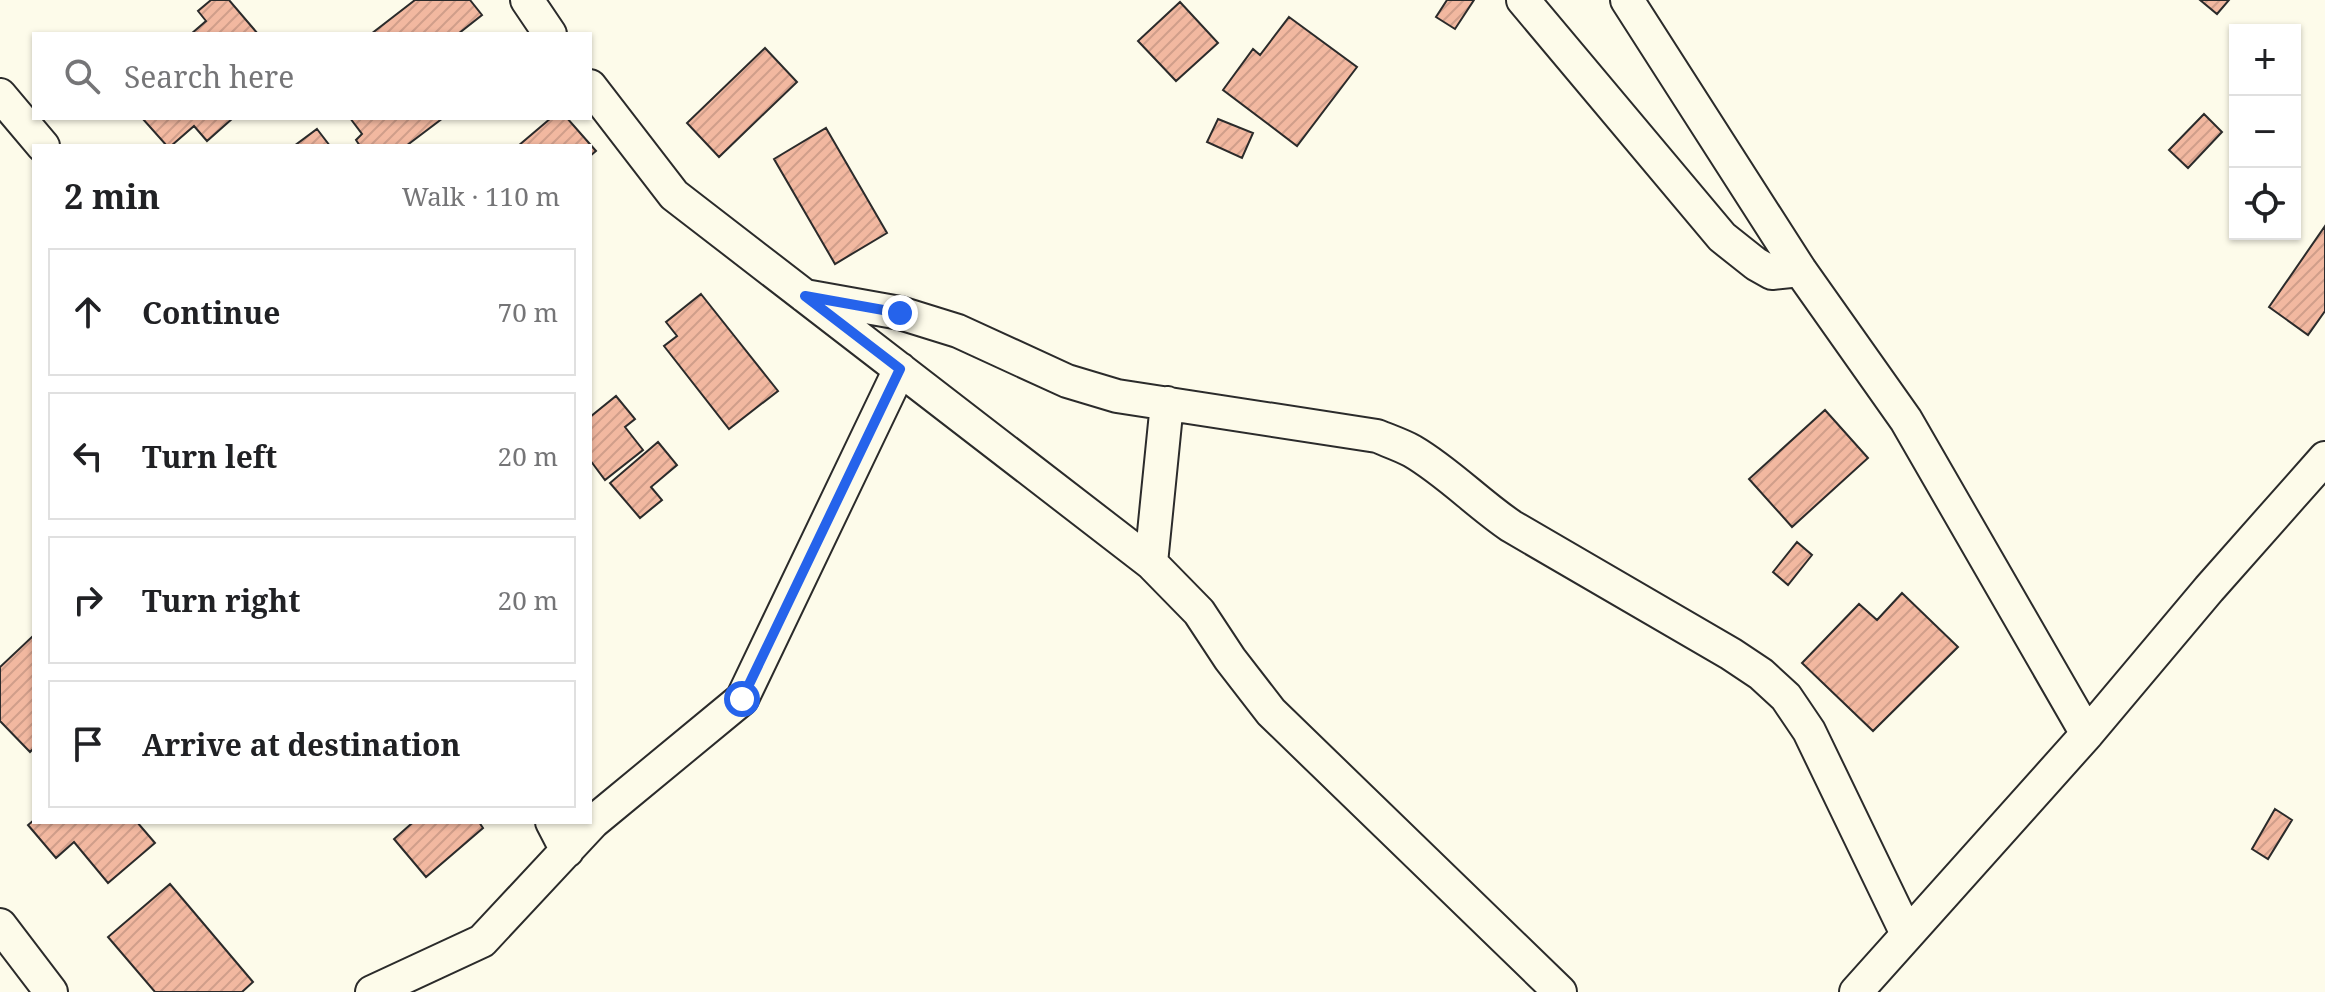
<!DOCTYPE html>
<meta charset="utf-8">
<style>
:root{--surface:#fff;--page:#f2f2f2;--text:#202124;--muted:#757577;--line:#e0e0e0}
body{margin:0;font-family:"Noto Serif",serif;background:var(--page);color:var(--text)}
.controls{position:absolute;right:24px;top:24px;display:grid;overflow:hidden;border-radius:0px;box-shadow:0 2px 6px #0004}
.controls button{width:72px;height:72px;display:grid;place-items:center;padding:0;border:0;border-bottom:2px solid var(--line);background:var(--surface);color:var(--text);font:40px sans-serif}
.stop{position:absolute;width:24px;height:24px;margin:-18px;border:6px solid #2563eb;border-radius:50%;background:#fff}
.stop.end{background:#2563eb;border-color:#fff;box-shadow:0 2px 8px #0008}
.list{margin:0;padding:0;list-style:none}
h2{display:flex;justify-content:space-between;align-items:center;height:104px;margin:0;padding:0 32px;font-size:34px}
h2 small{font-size:26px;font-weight:400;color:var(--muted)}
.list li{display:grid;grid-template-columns:52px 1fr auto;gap:24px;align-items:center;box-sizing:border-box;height:128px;margin:0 16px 16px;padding:0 16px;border:2px solid var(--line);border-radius:0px}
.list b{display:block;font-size:30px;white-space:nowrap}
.list em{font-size:26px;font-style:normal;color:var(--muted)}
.icon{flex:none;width:44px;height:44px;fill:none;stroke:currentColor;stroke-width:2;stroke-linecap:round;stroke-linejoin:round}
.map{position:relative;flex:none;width:2325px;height:992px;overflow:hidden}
.search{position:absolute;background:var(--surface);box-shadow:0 2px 6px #0004;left:32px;top:32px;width:560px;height:88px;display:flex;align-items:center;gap:20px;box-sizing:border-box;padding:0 28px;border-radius:0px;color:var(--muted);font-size:30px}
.panel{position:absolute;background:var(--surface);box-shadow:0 2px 6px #0004;left:32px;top:144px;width:560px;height:680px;border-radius:0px}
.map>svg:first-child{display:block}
.building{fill:url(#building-hatch);stroke:#2b2b2b;stroke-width:2}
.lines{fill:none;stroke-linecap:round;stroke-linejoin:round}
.minor-casing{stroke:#2b2b2b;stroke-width:36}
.minor{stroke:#fdfbea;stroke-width:32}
.route{stroke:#2563eb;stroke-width:10}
</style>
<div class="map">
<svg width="2325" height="992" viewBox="0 0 2325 992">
<defs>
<pattern id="building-hatch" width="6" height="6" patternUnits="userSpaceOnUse" patternTransform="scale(2)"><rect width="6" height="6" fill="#f2b8a0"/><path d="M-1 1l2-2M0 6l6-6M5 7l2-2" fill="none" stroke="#d09e8a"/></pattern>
</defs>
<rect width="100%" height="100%" fill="#fdfbea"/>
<path class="building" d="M211,0H229L258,34H191L206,21L198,11Z
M415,0H470L482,15L458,34H371Z
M1447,0H1474L1455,29L1436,17Z
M2200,0H2229L2217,14Z
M1180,2L1218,43L1176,81L1138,41Z
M1289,17L1357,67L1297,146L1223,90L1253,49L1260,55Z
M765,48L797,82L719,157L687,123Z
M2204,114L2222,132L2188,168L2169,150Z
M142,118H233L207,141L194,126L171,146H167Z
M350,118H443L406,146H360L356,140L362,134Z
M551,118H567L596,151L590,156V146H518Z
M1218,119L1253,133L1242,158L1207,142Z
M826,128L887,233L835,264L774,159Z
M317,129L330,146H294Z
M2325,226V311L2308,335L2269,307Z
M701,294L778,391L729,429L664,346L677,336L666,322Z
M616,396L635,419L625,427L643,450L605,480L590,460V417Z
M1825,410L1868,458L1792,527L1749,479Z
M658,442L677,465L651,487L662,500L640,518L610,483Z
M1797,542L1812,555L1788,585L1773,572Z
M1902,593L1958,647L1873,731L1802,663L1859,604L1877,620Z
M34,635V748L30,752L0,721V667Z
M2275,809L2292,820L2268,859L2252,849Z
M34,820L137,822L155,843L108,883L74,842L56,858L28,825Z
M409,822H479L483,828L426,877L394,839L411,824Z
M170,884L253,982L242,992H155L108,937Z"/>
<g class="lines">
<defs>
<path id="minor" d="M527,0L550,34
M1523,0L1722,237L1756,264L1772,273L1800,270
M1627,0L1800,270L1906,420L2087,734
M590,86L674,195L1151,563L1199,612L1230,659L1271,712L1560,992
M0,95L43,146
M805,296L900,313L958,331L1067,381L1117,396L1377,436C1389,441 1401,445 1412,451C1448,472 1477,503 1511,526L1731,654L1761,674L1786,697L1809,731L1907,934
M1151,563L1167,403
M552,822L567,851
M0,925L51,992
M372,992L482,941L593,822L742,699L900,369
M1856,992L2087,734L2209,589L2325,458"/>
</defs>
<use href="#minor" class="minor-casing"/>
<use href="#minor" class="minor"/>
</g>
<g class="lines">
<path class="route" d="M742,699L900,369L805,296L900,313"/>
</g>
</svg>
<div class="controls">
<button>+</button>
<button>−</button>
<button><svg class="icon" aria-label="locate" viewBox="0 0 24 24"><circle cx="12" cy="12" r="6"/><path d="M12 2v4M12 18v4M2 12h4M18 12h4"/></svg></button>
</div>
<div class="stop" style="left:742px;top:699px"></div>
<div class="stop end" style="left:900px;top:313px"></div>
<div class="search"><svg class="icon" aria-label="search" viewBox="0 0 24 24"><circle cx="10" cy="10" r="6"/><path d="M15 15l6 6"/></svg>Search here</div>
<section class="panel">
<h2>2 min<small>Walk · 110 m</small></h2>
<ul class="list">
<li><svg class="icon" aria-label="ahead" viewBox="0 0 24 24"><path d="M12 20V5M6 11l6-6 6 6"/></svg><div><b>Continue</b></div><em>70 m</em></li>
<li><svg class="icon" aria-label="left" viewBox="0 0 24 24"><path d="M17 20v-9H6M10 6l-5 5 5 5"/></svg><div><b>Turn left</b></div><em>20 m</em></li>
<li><svg class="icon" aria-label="right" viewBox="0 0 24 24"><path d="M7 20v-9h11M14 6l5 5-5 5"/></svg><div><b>Turn right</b></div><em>20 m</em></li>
<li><svg class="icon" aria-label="arrive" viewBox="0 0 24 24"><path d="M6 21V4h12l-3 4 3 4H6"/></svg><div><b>Arrive at destination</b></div></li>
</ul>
</section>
</div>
